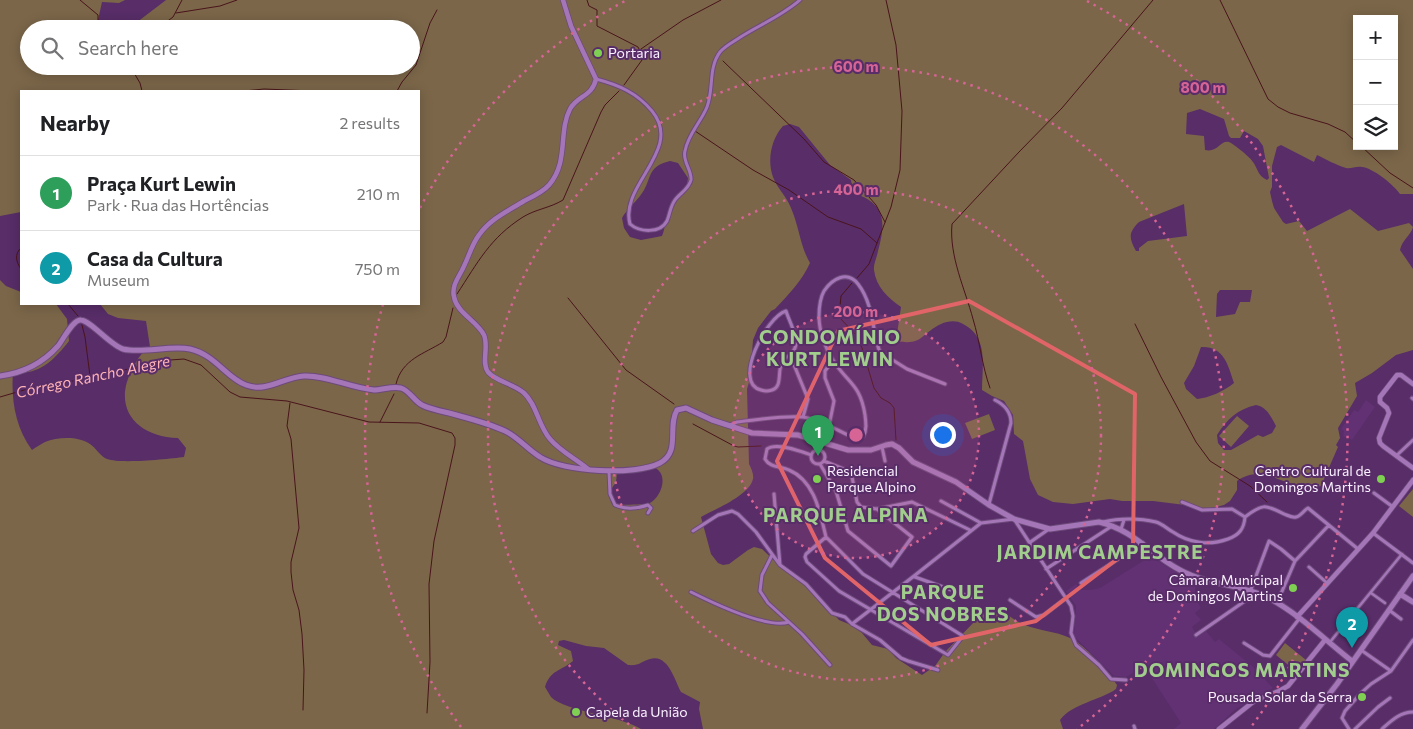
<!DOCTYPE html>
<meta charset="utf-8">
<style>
:root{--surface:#fff;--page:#f2f2f2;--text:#202124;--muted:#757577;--line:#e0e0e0;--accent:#db2777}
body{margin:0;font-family:Commissioner,sans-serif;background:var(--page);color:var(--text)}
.controls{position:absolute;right:15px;top:15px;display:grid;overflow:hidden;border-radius:0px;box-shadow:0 2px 12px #0003}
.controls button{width:45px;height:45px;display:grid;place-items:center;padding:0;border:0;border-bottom:1px solid var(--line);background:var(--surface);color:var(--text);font:25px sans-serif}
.you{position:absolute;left:942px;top:434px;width:18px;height:18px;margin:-12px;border:4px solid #fff;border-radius:50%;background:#1a73e8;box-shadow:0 0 0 8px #1a73e833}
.badge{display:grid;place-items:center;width:32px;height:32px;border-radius:50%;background:var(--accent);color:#fff;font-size:16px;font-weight:700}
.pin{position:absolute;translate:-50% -41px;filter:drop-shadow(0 1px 2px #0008)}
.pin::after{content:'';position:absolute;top:26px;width:18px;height:15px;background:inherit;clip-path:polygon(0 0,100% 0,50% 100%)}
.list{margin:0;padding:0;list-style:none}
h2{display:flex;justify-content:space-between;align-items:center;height:65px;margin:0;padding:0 20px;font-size:21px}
h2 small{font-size:16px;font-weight:400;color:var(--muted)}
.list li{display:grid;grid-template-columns:32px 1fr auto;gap:15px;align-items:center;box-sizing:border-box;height:75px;padding:0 20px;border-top:1px solid var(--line)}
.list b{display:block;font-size:19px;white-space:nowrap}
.list p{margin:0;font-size:16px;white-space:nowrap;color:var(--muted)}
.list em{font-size:16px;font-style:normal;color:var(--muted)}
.icon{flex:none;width:28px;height:28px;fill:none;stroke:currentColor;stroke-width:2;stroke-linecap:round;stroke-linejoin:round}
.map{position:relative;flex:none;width:1413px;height:729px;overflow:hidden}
.search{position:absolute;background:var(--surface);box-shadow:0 2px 12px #0003;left:20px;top:20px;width:400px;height:55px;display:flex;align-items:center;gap:12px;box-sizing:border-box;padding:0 18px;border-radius:28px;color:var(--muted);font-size:19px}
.panel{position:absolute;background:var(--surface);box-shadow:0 2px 12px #0003;left:20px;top:90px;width:400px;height:215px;border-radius:0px}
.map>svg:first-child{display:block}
.built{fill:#623174}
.green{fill:#7b6649;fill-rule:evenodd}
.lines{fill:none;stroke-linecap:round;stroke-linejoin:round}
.stream{stroke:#4a141b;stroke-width:1}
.pedestrian-casing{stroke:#6d4a7b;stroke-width:4.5}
.minor-casing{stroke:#6d4a7b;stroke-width:5}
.tertiary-casing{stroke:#6d4a7b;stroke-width:6}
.secondary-casing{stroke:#6d4a7b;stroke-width:7}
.pedestrian{stroke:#a576b7;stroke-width:2.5}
.minor{stroke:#a576b7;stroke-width:3}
.tertiary{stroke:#a576b7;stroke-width:4.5}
.secondary{stroke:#a576b7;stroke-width:5}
.marked{fill:none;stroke:#e16468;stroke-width:4;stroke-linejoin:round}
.ring{fill:none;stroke:#d66494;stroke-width:2.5;stroke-dasharray:2.5 5}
.poi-dot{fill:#7fd052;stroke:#582d68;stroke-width:2}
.labels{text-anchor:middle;stroke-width:4;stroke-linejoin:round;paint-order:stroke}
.poi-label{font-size:14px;fill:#faf0ff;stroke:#582d68;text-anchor:start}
.water-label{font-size:15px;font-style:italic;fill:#ffb3b6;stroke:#582d68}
.district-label{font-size:19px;font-weight:bold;letter-spacing:1px;fill:#a2ce8d;stroke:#582d68}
.centre{fill:#d66494;stroke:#582d68;stroke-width:2.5}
.ring-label{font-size:15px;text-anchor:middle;font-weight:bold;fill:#d66494;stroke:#582d68;stroke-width:4;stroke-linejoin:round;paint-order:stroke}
</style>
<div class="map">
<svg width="1413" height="729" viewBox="0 0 1413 729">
<rect width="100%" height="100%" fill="#582d68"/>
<path class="built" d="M1366,400L1375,407L1352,440L1348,437L1347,438L1343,436L1344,431L1341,429L1354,410L1358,412Z
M1151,556L1167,567L1195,581V598L1201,608L1195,613L1201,620L1192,627L1198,637L1206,631L1215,642L1219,639L1252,666L1273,688L1236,709L1214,729H1174L1181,723L1144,666L1126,677L1114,676L1074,636L1076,606L1066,591L1076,584L1080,590H1091L1100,588Z"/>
<path class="green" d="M0,0H125L119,3L102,2L96,29H29V66H411V29H128L166,0H1413V194H1400C1394,185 1373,168 1362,167C1356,166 1351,169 1346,168C1336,165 1325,159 1317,155L1314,162L1281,145L1277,147L1272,166V187L1270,192L1272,201L1274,208L1283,222L1286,224L1299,221L1307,231L1350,209L1378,231L1409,223L1413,227C1411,235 1402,240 1400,250L1413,269V350L1396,355L1372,373L1355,383L1357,396L1338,428L1340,438L1336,445L1338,447L1321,486C1316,487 1310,489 1305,488C1281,484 1261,464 1237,481V490L1230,501L1224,505L1200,511L1185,505L1153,501H1122L1110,499L1073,504L1053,502L1038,495L1030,479L1023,441L1014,434L1013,415L1004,401L992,396L982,390C982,366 989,337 963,324C956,320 948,321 941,324C920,334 923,346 896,341L901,307C888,298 876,287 874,270C873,265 877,257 878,251C886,222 886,203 853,193L851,180L830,165L799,127L790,124L783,126C771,139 767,161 773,177C777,188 787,197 791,208C799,226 800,246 810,263C802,281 788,295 775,309L771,311L758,328L753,340L750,379L747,389L749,464C751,468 754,474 753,479C749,496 715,509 701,517L711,554L718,563L723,565L729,564L748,550L754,547L762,549L782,568L800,578L839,620L851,625L862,633L872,645L888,649L896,658L922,675L935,666L945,652L977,619L989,608L995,606C1005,612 1014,621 1025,625C1040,631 1055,631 1070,638C1084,644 1109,672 1117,685L1116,689C1099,701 1073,703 1060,720L1063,729H703L699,709L700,702L681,692C675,681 668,653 650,659C640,662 640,666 628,665L604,648L586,646L564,640L559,641L558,645L571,651L573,661C561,671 550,670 545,687C547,690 549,694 551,697C566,712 619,715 641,729H0V280L6,286L21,292V304H56L67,319L69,341C54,360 39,376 13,372C11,399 15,427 32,450C36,447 41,444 45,442C58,437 78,436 90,444C96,448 100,456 107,459C121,464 168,459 184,457L186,448L178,438C136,437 111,407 133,368C137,359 142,352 150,347L146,321L118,318L108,314L100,304H419V91H21V212L0,216ZM1357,19H1394V146H1357ZM1200,109L1224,119L1229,136L1231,138H1240L1244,131L1258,139L1263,146L1269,178L1267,180C1258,176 1258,169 1253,162C1251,158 1234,144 1229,142C1220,140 1218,153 1205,150L1204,136L1186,134L1187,113ZM670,161L678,163L688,178C686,200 676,195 670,209C665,217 666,227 662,236L641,240L630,237L624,228L622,218C627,209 634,204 640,196C653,180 645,167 670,161ZM1184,204L1187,236L1148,241L1139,248V251H1136C1129,238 1128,233 1139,222ZM1220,290H1252L1250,302H1240L1235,314L1216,317L1217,294ZM1201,347C1224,346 1228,365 1234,383C1224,391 1209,398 1197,399L1186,389L1184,383L1194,366ZM1256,405C1267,407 1271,417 1276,426L1272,433L1263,437L1258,435L1231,450H1224L1218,443L1217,435C1227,419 1238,409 1256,405ZM646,466C649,467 654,467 657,469C668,477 661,497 650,503C646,505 616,505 612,504L608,494L616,482L617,473L624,469Z
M989,414L995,430L972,439L965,423Z
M1237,416L1249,426L1231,447L1219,436Z
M1413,489V517L1399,506Z
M1285,643L1306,660L1297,672L1276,655Z"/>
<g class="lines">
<path class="stream" d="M80,0L98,15V29
M587,0L589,6L597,10V26L638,47L642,55V60L624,85
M1220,0L1268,99L1278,107L1290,113L1328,124L1345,132L1357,143
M176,13L220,6L237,0
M157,29L173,17L182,0
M641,49L683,20L721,0
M723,61L804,139L824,162L854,180L876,205L885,222
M130,66L140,83L142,91
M244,91L264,89L313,91
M355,91H370
M397,91L402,82L416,65L430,23L437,10
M695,131L753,170L789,190L828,217L861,229L877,243
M1361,146L1390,173L1413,188
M21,248C14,254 16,262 21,269
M857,278L869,264L877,243L891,207L900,170L902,111L896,45L886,0
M852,283L841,296L839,317L856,335L862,348L874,388L881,398L890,403L894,408L896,440
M457,294C478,262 490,238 523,217C536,209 550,208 563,200L601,112L605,105L619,91
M568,298L626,370L674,404
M68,304L78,316
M1135,324L1161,377L1196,442L1210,461L1250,486L1267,502
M82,325L85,337L90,376
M396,384C402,359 424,354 443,342L446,337L453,308
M990,388C982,366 980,342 973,319C965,289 949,256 952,224L1019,152L1062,108L1153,0
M0,397L48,383L68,382L170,360L184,359L201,365L230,392L240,397L287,401L369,422L419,423L452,433L455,438V445L434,541L429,584L430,662L427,713
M290,403L287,426L291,439L299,528L291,562V572L293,590L299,610L302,634L304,670L303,710
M380,422L394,394
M693,424L734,446L738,447L761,446"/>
<defs>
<path id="pedestrian" d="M1371,593L1385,603
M1330,642L1402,554"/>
<path id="minor" d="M596,79C619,85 637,93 652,111C684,150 619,185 630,224C639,232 660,234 667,221C670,214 670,207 675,200C680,193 689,189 691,180C692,170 682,161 685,151C688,134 701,122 707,107C714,89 708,68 720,52C725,46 733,42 739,38C759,25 782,16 800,0
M790,355C787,357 783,359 782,363C777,370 783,387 772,390C769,391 764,391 761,390C732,383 766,317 786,311C789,321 799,338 795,348C794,351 792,353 790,355L808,399L803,417
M1412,398L1413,399
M730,425L737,422C756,420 785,415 803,417C823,420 839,432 857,439L863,437C867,430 866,423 865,415C860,383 847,383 833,360C825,348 819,330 819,317C819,308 820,298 824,291C832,279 847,270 858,284C869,298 872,317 875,334C877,340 877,346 880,352L907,369L945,384
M829,426L834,401L825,378V371L833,360
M882,447L885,461
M811 457a7 7 0 1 1 14 0a7 7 0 1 1-14 0Z
M811,455C800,451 776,442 767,449L765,459C770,468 781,466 789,470C815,481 820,513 826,537
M1396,456L1413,440
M824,461L851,472L857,502L861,507L877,509L912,502L970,530
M820,464L836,491L848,531L891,566L912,537L877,509
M609,472L610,494L615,505C626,510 636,509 648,505L651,508L648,513
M1374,493L1393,507
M774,494L780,565
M941,501L981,523
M1182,502L1202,510L1232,509L1245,517
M989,504L1011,423C1011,412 1005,405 995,400
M888,517L893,506
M1245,517C1262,504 1265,504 1284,514C1287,515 1292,518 1296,517C1301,516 1304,510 1308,508L1358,549
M1103,522C1119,518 1140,518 1156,522C1163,524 1167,529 1173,532C1189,543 1209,546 1228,539C1239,535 1244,529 1245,517
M1121,529L1124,520
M693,531L718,515L732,511L738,514L756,532L780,565L806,584L832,613L845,617L852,624L880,640L901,658L908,661L938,670
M1373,533L1413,563
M826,537L863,574L963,636L948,655L839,591L807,562L805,557L806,554Z
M1029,543L1049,529
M772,555L762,575L760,591L768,603L802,634L830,665
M1309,567L1327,583
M1046,569L1112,526
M915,577L977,599
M1081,583L1143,543
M691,592C713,603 766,629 789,622
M1250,592L1269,541L1281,549L1295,561
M1010,600L1036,617L1044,615L1066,598
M1277,603L1295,561L1329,525
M1389,610L1401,619
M852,624L914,576L981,523L1014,519L1071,606L1073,616L1071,633L1076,645L1099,665L1111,679L1126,680
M1196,635L1255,594
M1244,643L1263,655L1270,656L1299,619
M1361,650L1391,671
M1134,726L1135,729
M1349,729L1342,718L1345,711L1361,693L1371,684L1391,671L1413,640
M1355,729L1378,707L1390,698
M1382,729C1391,721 1400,712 1413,712"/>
<path id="tertiary" d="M563,0L571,26L596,79C592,97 578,95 570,109C558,132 569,162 549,185C543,192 532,197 524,201C508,211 490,219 479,235C472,244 469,256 464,266C460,276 451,285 454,297C457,313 477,321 484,335C489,347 481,363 488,372C495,381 514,384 524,393C537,405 538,425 550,439C560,451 576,459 588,469
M1413,384L1401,375H1397L1380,397V402L1387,408L1389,413L1379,438L1380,443L1383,446L1413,468
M1297,617L1373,533L1413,480
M1219,729L1253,702L1279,691L1288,686L1325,640"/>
<path id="secondary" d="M0,376C23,373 42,364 58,346C63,340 73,319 81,320C91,321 110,345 123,349C142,354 170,345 190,349C216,355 226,378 246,385C266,393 284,377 304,376C327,375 350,388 374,390C382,390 392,386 401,388C410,391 414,401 422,405C430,409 440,411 449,413C467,418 488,423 505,431C518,437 528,450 540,457C563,472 635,476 660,463C681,452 667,427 677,410L686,408L712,420L752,433L798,435L848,450H871L886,445L892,444L899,448L913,462L956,482L989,505L1014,519L1050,529L1099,522C1136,531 1149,554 1180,570C1207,585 1240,584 1267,597C1298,613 1325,640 1352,661
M1400,594L1413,602
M1302,729L1337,684L1413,576"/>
</defs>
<use href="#pedestrian" class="pedestrian-casing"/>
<use href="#minor" class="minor-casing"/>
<use href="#tertiary" class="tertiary-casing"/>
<use href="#secondary" class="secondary-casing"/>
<use href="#pedestrian" class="pedestrian"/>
<use href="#minor" class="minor"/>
<use href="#tertiary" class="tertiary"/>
<use href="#secondary" class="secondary"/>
</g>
<path class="marked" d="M969,301L1135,394L1133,547L1036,621L931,645L825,558L777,461L838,331Z"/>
<circle cx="856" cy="435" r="123" fill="#d66494" fill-opacity=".12"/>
<g class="ring">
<circle cx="856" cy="435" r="123"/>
<circle cx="856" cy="435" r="245"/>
<path d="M635 729A368 368 0 1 1 1077 729"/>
<path d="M461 727A491 491 0 0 1 383 304M420 208A491 491 0 0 1 625 1M1087 1A491 491 0 0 1 1251 727"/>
</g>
<g class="poi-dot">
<circle cx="598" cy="53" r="5"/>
<circle cx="817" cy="479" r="5"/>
<circle cx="1381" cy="479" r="5"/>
<circle cx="1293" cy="588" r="5"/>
<circle cx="1362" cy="697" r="5"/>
<circle cx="576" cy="712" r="5"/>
</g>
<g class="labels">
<g class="poi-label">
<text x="608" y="58">Portaria</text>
<text x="827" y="476">Residencial<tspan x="827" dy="16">Parque Alpino</tspan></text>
<text x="1371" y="476" text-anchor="end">Centro Cultural de<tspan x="1371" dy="16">Domingos Martins</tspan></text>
<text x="1283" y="585" text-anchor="end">Câmara Municipal<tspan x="1283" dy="16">de Domingos Martins</tspan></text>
<text x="1352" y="702" text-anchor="end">Pousada Solar da Serra</text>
<text x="586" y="717">Capela da União</text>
</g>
<g class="water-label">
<text transform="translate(93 377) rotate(-12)" y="5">Córrego Rancho Alegre</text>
</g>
<g class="district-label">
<text x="830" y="344">CONDOMÍNIO<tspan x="830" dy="22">KURT LEWIN</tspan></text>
<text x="846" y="522">PARQUE ALPINA</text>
<text x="1100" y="559">JARDIM CAMPESTRE</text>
<text x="943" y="599">PARQUE<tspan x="943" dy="22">DOS NOBRES</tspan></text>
<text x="1242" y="677">DOMINGOS MARTINS</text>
</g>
</g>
<circle cx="856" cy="435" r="8" class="centre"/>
<g class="ring-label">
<text x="856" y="72">600 m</text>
<text x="1203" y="93">800 m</text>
<text x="856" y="195">400 m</text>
<text x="856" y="317">200 m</text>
</g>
</svg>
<div class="controls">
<button>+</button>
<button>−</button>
<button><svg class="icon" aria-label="layers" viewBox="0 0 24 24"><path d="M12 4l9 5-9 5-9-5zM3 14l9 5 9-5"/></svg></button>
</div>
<div class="you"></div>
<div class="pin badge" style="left:818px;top:456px;background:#2e9e5b">1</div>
<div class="pin badge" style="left:1352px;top:648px;background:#0f9aa8">2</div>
<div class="search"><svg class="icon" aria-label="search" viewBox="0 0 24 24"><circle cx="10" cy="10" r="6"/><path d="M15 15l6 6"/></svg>Search here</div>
<section class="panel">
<h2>Nearby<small>2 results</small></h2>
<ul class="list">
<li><span class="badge" style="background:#2e9e5b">1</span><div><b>Praça Kurt Lewin</b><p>Park · Rua das Hortências</p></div><em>210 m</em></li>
<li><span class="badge" style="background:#0f9aa8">2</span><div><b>Casa da Cultura</b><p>Museum</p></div><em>750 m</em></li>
</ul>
</section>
</div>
